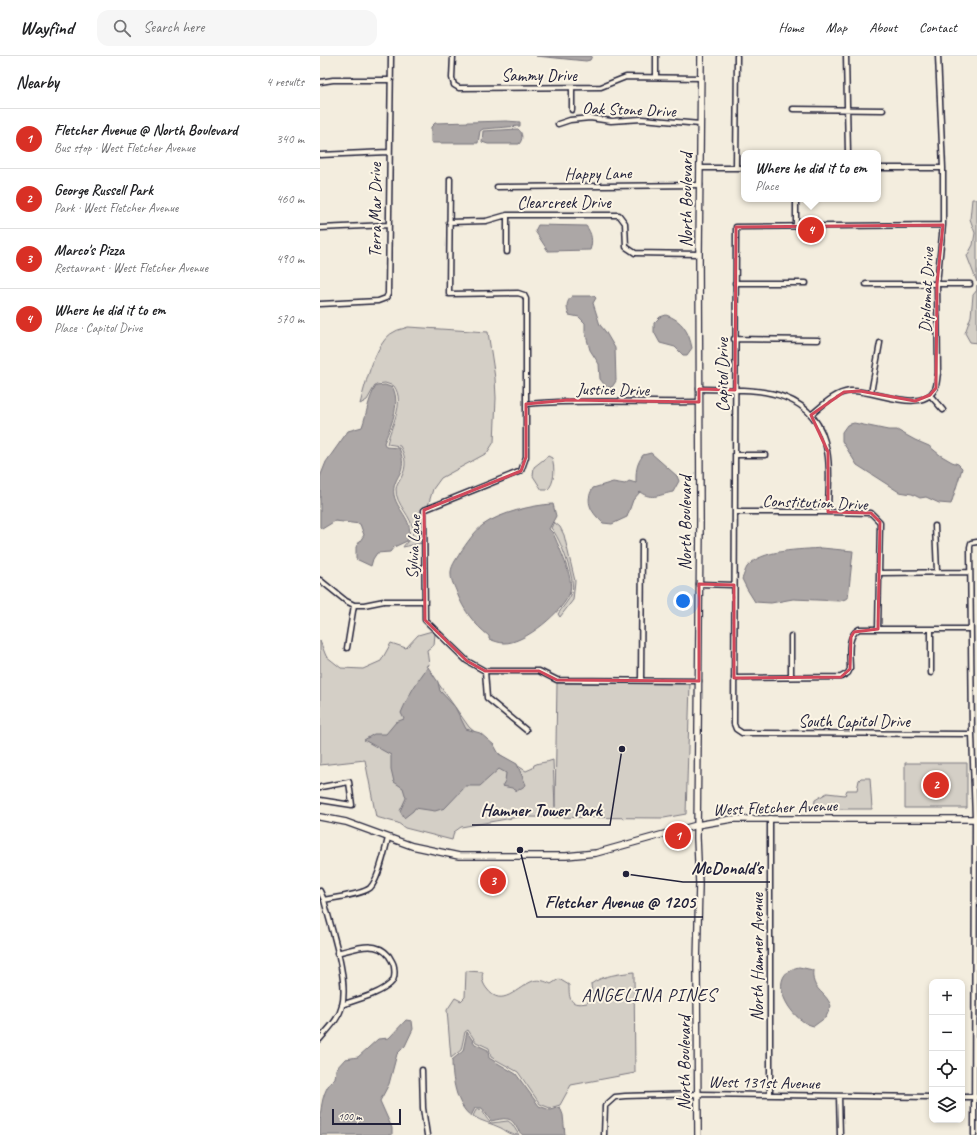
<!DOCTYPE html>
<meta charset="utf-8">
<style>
:root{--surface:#fff;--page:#f6f6f6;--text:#202124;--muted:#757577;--line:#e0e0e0;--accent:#d93025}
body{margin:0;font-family:Caveat,sans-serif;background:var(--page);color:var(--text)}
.controls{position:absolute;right:12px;bottom:12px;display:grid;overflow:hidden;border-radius:8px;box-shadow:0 2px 6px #0003}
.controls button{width:36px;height:36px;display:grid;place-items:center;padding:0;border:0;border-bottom:1px solid var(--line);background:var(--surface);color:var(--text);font:20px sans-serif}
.scale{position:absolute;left:12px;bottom:10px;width:69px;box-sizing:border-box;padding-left:4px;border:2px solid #22223b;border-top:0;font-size:11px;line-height:14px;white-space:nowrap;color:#22223b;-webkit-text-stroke:3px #fcf5e5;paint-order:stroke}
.you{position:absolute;left:363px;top:545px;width:14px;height:14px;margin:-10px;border:3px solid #fff;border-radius:50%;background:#1a73e8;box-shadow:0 0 0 6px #1a73e833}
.badge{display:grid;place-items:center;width:26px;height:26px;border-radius:50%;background:var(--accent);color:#fff;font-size:13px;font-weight:700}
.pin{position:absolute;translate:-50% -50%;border:2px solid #fff;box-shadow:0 1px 4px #0006}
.popup{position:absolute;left:421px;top:94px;width:140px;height:52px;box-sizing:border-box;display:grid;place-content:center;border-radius:8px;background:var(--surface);filter:drop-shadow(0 1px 3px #0005);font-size:13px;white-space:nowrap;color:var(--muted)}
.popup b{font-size:15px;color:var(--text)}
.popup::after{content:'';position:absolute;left:50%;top:100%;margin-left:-8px;border:8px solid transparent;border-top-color:var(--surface)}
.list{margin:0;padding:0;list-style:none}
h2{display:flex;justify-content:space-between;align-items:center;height:52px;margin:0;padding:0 16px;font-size:17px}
h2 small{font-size:13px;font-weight:400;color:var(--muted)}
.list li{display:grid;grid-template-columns:26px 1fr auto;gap:12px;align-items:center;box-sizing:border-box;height:60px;padding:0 16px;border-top:1px solid var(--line)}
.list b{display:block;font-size:15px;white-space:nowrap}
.list p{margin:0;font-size:13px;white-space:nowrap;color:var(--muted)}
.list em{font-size:13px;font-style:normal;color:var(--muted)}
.icon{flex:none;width:22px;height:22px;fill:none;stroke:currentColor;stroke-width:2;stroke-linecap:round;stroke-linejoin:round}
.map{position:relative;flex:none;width:657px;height:1079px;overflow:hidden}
header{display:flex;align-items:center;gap:24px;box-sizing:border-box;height:56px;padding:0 20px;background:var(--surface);border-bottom:1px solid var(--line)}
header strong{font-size:19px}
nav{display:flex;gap:22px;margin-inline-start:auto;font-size:14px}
.search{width:280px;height:36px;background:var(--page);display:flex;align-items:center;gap:10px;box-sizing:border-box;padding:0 14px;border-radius:12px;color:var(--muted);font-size:15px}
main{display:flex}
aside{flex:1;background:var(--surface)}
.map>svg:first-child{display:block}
.green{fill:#d4cfc6;stroke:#7b7880}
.water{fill:#aca7a6;stroke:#75727b}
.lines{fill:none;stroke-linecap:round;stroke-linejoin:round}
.street-casing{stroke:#22223b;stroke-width:7}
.secondary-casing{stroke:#22223b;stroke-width:8}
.street{stroke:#fcf5e5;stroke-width:4}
.secondary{stroke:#fcf5e5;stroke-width:5.5}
.marked{fill:none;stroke:#d1495b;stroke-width:3;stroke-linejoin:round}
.labels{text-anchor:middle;stroke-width:4;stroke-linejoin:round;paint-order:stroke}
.street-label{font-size:17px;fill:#22223b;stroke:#fcf5e5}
.neighbourhood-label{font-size:18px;letter-spacing:1px;fill:#22223b;stroke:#fcf5e5}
.leader{fill:none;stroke:#22223b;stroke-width:1.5}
.callout-dot{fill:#22223b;stroke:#fcf5e5;stroke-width:1.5}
.callout-label{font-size:18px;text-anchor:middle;font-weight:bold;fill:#22223b;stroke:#fcf5e5;stroke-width:4;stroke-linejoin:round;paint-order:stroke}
</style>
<header>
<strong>Wayfind</strong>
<div class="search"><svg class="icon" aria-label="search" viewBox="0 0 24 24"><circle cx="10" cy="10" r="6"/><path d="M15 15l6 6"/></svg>Search here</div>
<nav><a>Home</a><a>Map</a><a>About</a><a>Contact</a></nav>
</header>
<main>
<aside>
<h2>Nearby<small>4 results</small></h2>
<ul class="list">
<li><span class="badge">1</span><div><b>Fletcher Avenue @ North Boulevard</b><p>Bus stop · West Fletcher Avenue</p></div><em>340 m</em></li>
<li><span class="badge">2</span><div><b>George Russell Park</b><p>Park · West Fletcher Avenue</p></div><em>460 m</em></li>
<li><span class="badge">3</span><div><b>Marco's Pizza</b><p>Restaurant · West Fletcher Avenue</p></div><em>490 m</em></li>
<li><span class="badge">4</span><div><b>Where he did it to em</b><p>Place · Capitol Drive</p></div><em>570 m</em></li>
</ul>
</aside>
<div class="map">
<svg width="657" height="1079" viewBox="0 0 657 1079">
<rect width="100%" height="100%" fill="#f3edde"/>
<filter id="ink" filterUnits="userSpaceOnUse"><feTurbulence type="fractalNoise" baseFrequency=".025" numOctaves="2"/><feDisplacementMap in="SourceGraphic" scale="8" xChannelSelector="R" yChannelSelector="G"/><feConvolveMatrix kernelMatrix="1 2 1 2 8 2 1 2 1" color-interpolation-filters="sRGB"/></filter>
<g filter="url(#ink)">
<path class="green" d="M652,143H657V226L647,200L653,189L655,177L650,163Z
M657,229V287L650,286L645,277L651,260L653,239L657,234Z
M88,271L168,276L175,322L176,342L174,386L167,397L121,422L113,433L108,450L102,454V487L83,491C86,486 92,483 93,476C93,460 75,449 76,433C76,430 79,426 81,422C87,411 86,401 80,390L67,388C70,371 86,347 74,330L65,327L56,328L47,344L40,348C45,329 56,284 74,276C78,273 84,273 88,271Z
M228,400L232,402C235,411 235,428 227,434H222L213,420L214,411Z
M234,466L240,471L244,479L255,525L253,544L240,561L238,558C242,552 249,544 252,537C256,524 240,481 231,472Z
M112,575L115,578L114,589L107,594L109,609L106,610L149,671L182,700L206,715L213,712L214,709C219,706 226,707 233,704L235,751L237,627L370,628L366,758L344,762L198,761L141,771L134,776L132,784L85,772L78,767L56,761L45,704L0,709V585L6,600L21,612L43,613L61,605L71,587L86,592L98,579Z
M585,707H647V752H585Z
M541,722H550L552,753H494L495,744L507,737L525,739L527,734H537L539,724Z
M146,915L163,916C161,922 163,928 167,933C182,953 197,931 213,925C219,923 225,925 231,928L239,923L249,929C249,944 250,950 267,947L272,937L271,928C283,919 300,918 314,916L315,1017L251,1029L240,1049L230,1052L220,1048L198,1016L171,1001L169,992L156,986L148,974L145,976L141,994L131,1002L127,954L135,942L141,945L145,941Z
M159,1053C165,1055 165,1063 171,1067L188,1065L192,1068L199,1079C190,1079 188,1076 181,1072C171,1067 162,1066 153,1060L156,1054Z"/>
<path class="water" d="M216,0H272L270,4L266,5Z
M186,65L200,66V70L163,73L160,75L158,87H113L111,86V71L115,67Z
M198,73C203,77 203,84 199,88H168L162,86L163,75Z
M218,169L266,170C272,177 273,186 270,194L228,195L215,175Z
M252,240H274L276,242L273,247L280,269L285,275L295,292L296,325L292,331L287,332L280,323L279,308L270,294L265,276V267L259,261L249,259C246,251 246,246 252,240Z
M346,259C362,264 369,276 372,292L367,299H363L355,291L340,287L334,276V267L340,261Z
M65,329L73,332C81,349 70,371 64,387L66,391L79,392C90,418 71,420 74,439C78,457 96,465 87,485L74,491L70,496L57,497L53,503L51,510L36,503V491L44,479L40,468L15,465L2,473L0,471V421L6,406L28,375L42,371C47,357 48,343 56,330Z
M534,367L568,374H577L595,384L609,390L620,399L632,406L638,408L642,412L641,416L631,448L619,447L606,441L600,442L592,438L579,436L537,409L522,385V376L527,369Z
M331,397L357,420L359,425L353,436C341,438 332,445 320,436L313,444L307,461L292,468L283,467C272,457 264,446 273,432L293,426L305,428L309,425L316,427C316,415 316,409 323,399Z
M233,448L236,460L229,473L233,477C239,491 254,522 250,536C244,555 204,588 184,587C180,587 174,585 169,583V580C154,568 144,555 137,537C135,531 131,525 131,519C130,511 136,504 140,497C146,488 155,475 163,469C180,457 212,449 233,448Z
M502,492L533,495L528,542L520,545L473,543L451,547L435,546L427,533L422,523C424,519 425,514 427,511C441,493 481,494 502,492Z
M108,611L118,626L120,635L135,651L146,673L160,677L174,689L179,698L197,708L206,729L197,735L192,732L182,730L185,725L186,717L179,713L160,730H146L125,752L115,755L95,752L93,755L84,762L80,755L86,742L83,732L74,726L71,713V699L44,684L54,678H66L76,666L84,663L81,657C88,640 97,625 108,611Z
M479,911L493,914C491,935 505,934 511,950L506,961L494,970C470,966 443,918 479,911Z
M86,964L92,965L93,973L85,990L77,998L69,1028L60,1045L72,1072V1079H0C0,1060 0,1034 15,1022L16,1013L25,1003L38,1001L58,983L69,982Z
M147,976L155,988L168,994L169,1002L196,1018L219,1050L230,1054L240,1051L243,1059L245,1079H203C196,1075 196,1065 188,1063C183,1062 176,1064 171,1065L162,1052H155L151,1060C136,1049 132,1022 132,1004L143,995Z"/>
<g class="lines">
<defs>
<path id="street" d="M133,0L132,22L134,29L139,32L281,31L306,21L381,22
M336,0V21
M526,0L528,97
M0,26L13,24H71
M473,53L563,54
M252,54V32
M238,68L250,64L270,62L291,65L322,63L380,68
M0,99L68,96
M380,112H424
M416,112L417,0
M558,112H623
M130,123L129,238L198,237L204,239L206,243V401L201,415L104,454L105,564L147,605L165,615H219L237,624L379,625
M177,131L380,129
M476,143V169
M129,166L166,165L187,159H299L305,167L306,191L315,197L379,198
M623,169L416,171L414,668L416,673L422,677L652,678
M0,172L68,169
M187,196V159
M415,227H486
M546,228H650
M0,248L58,245L66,242L68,238L71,0
M414,283L498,284
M379,333C431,334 496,328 507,395C511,414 508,436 508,456
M551,337L560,287
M610,339L623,354
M206,348C264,343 322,347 379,346
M491,359C503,349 514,337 530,335C554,333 600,359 615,333C617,329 617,322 618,317L617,228L623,169V112L618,0
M415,399H445
M415,456H508L551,457L560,466L558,573
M615,470L617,516
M559,517L650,516
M0,524L26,545L34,549H44L64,545H105
M379,528L414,529
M611,573V617
M471,580V621
M27,592L34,549
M165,615L167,642L206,674
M414,622L521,621L528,617L530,613C530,600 526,580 539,573H651
M321,624L322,486
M0,732L1,731L29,726L32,749L0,744
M0,835L4,844C11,872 29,923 22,950C19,963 8,973 0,983
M4,844C16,841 41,839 50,832C59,823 65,794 68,782
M17,897C34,893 56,883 69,900C71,904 74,907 74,911C75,917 75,924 70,928C58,939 37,943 22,949
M102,1014L103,1052L107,1079
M450,1039V762
M519,1040L520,1079
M642,1041H657
M284,1079L285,1050L295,1041L305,1040L378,1038L612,1041
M654,1079L655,762L652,678L650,491L651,487L657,486"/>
<path id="secondary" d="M0,761L26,766L92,790L139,800H246L276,797L377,769L412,763H657
M378,1079L377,909L379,828L377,782L380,465L379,198L381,0"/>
</defs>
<use href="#street" class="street-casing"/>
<use href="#secondary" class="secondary-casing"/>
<use href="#street" class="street"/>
<use href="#secondary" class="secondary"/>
</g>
</g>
<path class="marked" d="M623,169L617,228L616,332L610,339L595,345L540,335L524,336L491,359L508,396V456L551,457L560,466L558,573L534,576L531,581L530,613L521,621L414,622V529L379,528V625L237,624L219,615H165L147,605L105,564L104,454L201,415L206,401V348L248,344L379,346V333L415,334L416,171Z"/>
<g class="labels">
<g class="street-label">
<text x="219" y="25">Sammy Drive</text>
<text transform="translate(309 53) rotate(2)" y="6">Oak Stone Drive</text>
<text transform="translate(278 117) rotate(-1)" y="6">Happy Lane</text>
<text transform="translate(366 144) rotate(-90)" y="6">North Boulevard</text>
<text x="244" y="152">Clearcreek Drive</text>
<text transform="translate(55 154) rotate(-90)" y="6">Terra Mar Drive</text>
<text transform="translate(606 234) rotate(-88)" y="6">Diplomat Drive</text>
<text transform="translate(402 319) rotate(-90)" y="6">Capitol Drive</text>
<text transform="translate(293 333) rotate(1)" y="6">Justice Drive</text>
<text transform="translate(495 446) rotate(2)" y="6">Constitution Drive</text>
<text transform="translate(365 467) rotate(-90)" y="6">North Boulevard</text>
<text transform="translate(93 491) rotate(-87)" y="6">Sylvia Lane</text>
<text x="534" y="671">South Capitol Drive</text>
<text transform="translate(455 751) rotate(-2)" y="6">West Fletcher Avenue</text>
<text transform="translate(437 901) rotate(-90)" y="6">North Hamner Avenue</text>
<text transform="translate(364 1007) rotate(-90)" y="6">North Boulevard</text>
<text transform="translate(444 1026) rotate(1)" y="6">West 131st Avenue</text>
</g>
<g class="neighbourhood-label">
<text x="329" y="945">ANGELINA PINES</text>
</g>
</g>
<path class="leader" d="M302 693L290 769H152M306 818L363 826H450M200 794L217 861H383"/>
<g class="callout-dot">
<circle cx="302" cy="693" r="4"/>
<circle cx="306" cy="818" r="4"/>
<circle cx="200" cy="794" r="4"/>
</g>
<g class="callout-label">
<text x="221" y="760">Hamner Tower Park</text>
<text x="407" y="818">McDonald's</text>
<text x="300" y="852">Fletcher Avenue @ 1205</text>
</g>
</svg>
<div class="controls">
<button>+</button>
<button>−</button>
<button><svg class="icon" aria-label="locate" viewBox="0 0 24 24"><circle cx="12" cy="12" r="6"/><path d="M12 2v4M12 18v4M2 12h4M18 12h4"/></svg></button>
<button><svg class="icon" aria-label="layers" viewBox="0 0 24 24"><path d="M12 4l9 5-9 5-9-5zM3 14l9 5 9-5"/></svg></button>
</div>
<div class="scale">100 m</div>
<div class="you"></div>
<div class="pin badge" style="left:358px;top:780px">1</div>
<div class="pin badge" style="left:616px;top:729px">2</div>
<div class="pin badge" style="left:173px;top:825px">3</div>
<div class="pin badge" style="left:491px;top:174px">4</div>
<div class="popup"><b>Where he did it to em</b>Place</div>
</div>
</main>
